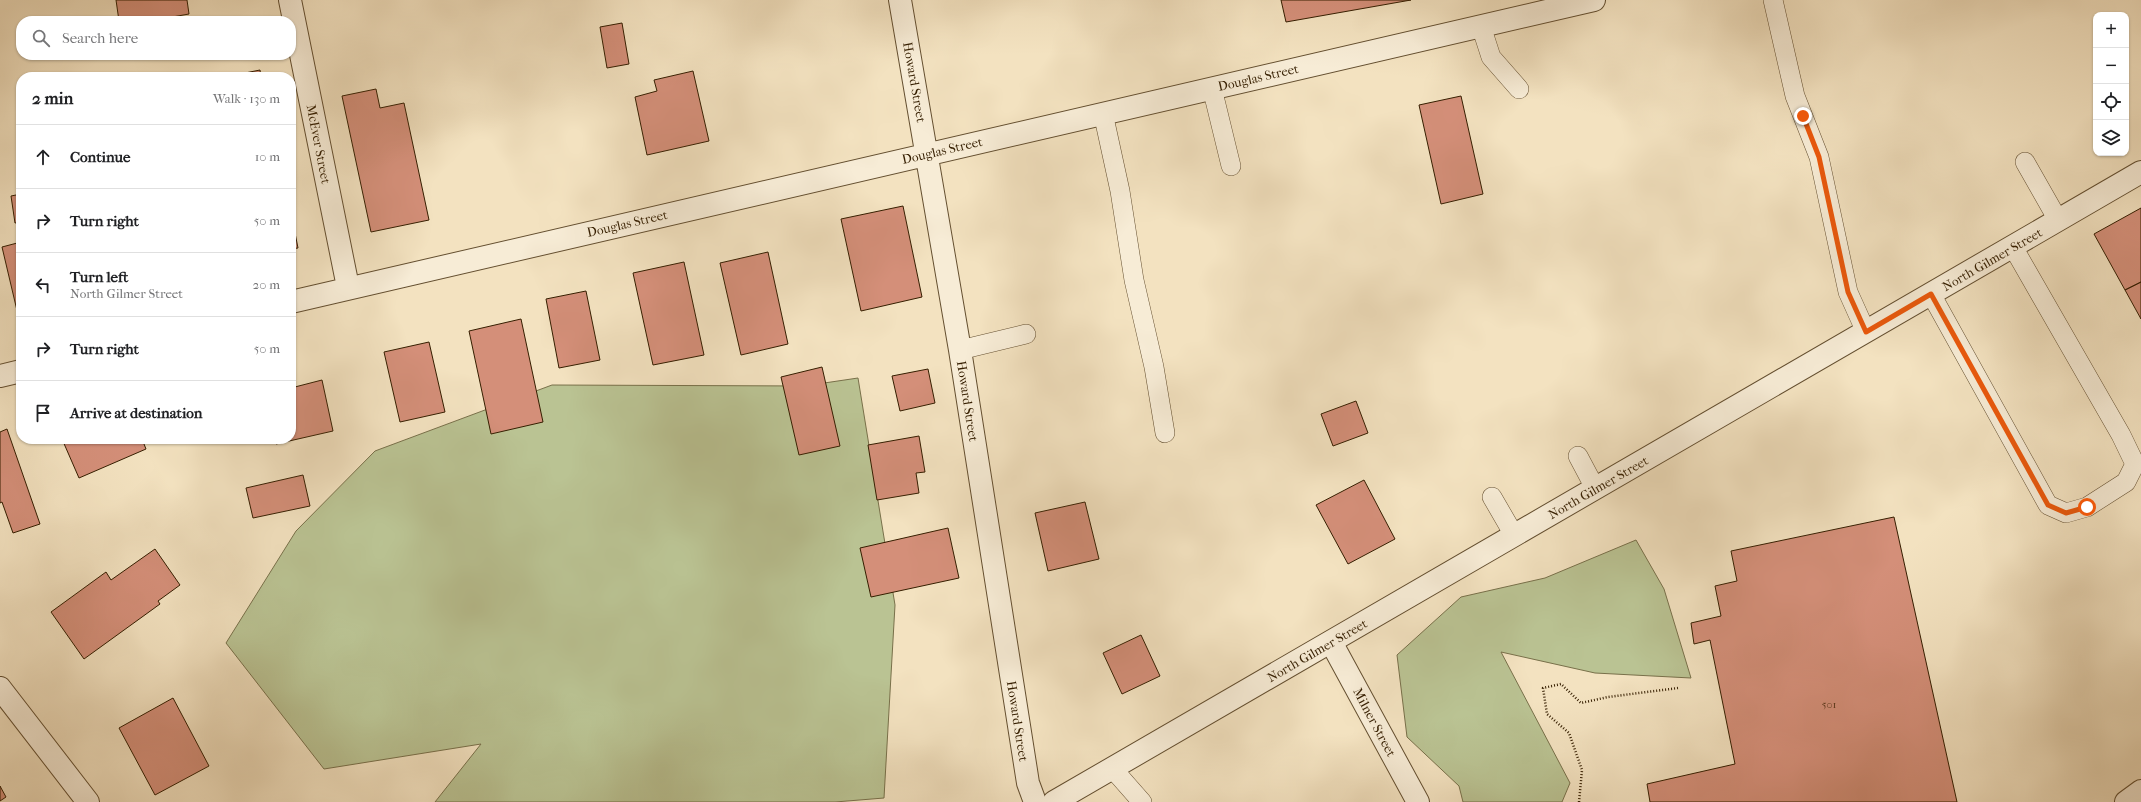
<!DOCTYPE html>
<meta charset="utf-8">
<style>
:root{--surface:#fff;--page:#f2f2f2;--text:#202124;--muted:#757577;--line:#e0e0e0}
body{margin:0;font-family:"IM FELL French Canon",serif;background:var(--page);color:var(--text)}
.controls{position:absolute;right:12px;top:12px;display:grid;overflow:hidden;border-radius:8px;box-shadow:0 1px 3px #0004}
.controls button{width:36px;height:36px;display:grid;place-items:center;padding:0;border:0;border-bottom:1px solid var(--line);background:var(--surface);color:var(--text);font:20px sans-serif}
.stop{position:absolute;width:12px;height:12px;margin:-9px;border:3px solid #ea580c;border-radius:50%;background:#fff}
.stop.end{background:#ea580c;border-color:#fff;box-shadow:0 1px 4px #0008}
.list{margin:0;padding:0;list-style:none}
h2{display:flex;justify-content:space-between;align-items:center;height:52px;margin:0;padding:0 16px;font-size:17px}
h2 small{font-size:13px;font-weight:400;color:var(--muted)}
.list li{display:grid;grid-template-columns:26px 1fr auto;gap:12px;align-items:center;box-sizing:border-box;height:64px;padding:0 16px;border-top:1px solid var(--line)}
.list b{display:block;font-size:15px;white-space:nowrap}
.list p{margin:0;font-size:13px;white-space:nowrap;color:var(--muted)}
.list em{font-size:13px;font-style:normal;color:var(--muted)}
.icon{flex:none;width:22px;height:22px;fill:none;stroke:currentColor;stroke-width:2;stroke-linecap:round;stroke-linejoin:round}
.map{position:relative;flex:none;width:2141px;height:802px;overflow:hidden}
.search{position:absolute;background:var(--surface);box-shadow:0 1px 3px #0004;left:16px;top:16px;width:280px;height:44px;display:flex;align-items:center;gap:10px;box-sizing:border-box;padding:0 14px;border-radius:16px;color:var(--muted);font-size:15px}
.panel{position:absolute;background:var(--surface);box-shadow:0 1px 3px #0004;left:16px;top:72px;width:280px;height:372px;border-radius:16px}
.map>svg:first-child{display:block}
.green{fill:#bac393;stroke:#78704a}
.building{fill:#d48f79;stroke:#351e00}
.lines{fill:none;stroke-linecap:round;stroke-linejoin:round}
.service-casing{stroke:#644f30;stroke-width:20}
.minor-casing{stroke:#644f30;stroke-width:24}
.tertiary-casing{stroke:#644f30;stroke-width:24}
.path{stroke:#351e00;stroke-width:2.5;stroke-dasharray:1 2;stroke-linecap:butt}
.service{stroke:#f7ecd6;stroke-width:19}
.minor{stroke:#f7ecd6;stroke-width:22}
.tertiary{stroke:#f7ecd6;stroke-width:22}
.route{stroke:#ea580c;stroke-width:5}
.labels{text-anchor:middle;stroke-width:3;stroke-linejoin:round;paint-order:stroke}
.number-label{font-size:11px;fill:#5d3a1e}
.street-label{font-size:13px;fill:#351e00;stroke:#f7ecd6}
</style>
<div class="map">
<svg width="2141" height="802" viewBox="0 0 2141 802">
<rect width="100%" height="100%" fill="#f3e2c0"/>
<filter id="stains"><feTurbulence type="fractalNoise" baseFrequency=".005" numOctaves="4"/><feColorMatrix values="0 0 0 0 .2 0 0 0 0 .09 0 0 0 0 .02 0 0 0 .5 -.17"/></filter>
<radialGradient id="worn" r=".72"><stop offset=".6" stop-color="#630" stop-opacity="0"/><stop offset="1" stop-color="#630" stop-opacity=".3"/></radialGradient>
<path class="green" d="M858,378L895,605L884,798L835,802H435L481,744L324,769L226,643L296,531L375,451L552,385L804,386Z
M1636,540L1664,589L1691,678L1595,673L1501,652L1570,783L1562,802H1463L1459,786L1407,737L1397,655L1461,597L1545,578Z"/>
<path class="building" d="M116,0H187L189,14L150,21H119Z
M1281,0H1411L1286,22Z
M622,23L629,64L607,68L600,27Z
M260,70L261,77H225Z
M693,71L709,141L647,155L635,97L657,91L654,80Z
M376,89L380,108L404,103L429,220L371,232L342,96Z
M1461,96L1483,194L1441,204L1419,105Z
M21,194V222L15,223L11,196Z
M903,206L922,297L861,311L841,219Z
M2141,208V282L2125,290L2094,234Z
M291,213L298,248L291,249Z
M21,242V319H19L2,247Z
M768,252L788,344L741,355L720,263Z
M684,262L704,355L653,365L633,273Z
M2141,282V319L2125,290Z
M586,291L600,360L559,368L546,299Z
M521,319L543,422L491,434L469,331Z
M429,342L445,412L400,422L384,352Z
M822,367L840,446L799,455L781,377Z
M928,369L935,403L900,411L892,376Z
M322,380L333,431L276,444L275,439H291V388Z
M1356,401L1368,433L1333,446L1321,414Z
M7,429L40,524L13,533L2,502L0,503V432Z
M919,436L925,472L916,473L919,493L877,500L868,445Z
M62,439H142L146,449L79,478Z
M303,475L310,506L253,518L246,488Z
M1364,480L1395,539L1348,564L1316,505Z
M1085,502L1099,559L1048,571L1035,513Z
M1894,517L1957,802H1650L1647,784L1735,764L1710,640L1694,644L1691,623L1721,616L1715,586L1737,581L1731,551Z
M948,528L959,578L871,597L860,548Z
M155,549L180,585L158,601L160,604L84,659L51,612L106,572L111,580Z
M1141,635L1160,676L1122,694L1103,653Z
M173,698L209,766L155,795L119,728Z
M0,786L6,797L0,801Z"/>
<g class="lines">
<defs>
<path id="service" d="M1773,0L1795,96L1819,157L1848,292L1866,332
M1481,26L1491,57L1519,89
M1212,88L1231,166
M1103,113L1120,191L1134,280L1154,367L1165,433
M2025,162L2058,220
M1931,294L2048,505L2066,513L2087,507L2126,482L2135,464L2121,435L2013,247
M960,350L1026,334
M1578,456L1595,488
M1492,497L1514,535
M1112,768L1142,802"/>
<path id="minor" d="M290,0L348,287
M900,0L960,350L1028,783L1035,802
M291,302L1594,0
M0,376L21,371
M1331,642L1418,802
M0,688L88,802
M2126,802L2141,791"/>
<path id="tertiary" d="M1054,802L2141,172"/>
</defs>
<use href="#service" class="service-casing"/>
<use href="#minor" class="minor-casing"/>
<use href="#tertiary" class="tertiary-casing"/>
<path class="path" d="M1579,802L1582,770L1569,733L1547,714L1543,688L1561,684L1581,703L1608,697L1678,688"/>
<use href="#service" class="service"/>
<use href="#minor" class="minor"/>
<use href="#tertiary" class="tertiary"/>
</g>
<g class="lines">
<path class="route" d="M1803,116L1819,157L1848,292L1866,332L1931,294L2048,505L2066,513L2087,507"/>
</g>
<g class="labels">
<g class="number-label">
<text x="1829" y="708">501</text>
</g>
<g class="street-label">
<text transform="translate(1258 77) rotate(-13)" y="5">Douglas Street</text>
<text transform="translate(915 82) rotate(80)" y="5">Howard Street</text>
<text transform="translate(319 144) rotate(79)" y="5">McEver Street</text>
<text transform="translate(942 150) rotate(-13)" y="5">Douglas Street</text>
<text transform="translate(627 223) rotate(-13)" y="5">Douglas Street</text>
<text transform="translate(1992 259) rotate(-30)" y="5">North Gilmer Street</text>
<text transform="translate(968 401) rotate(81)" y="5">Howard Street</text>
<text transform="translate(1598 487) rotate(-30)" y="5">North Gilmer Street</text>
<text transform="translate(1317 650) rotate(-30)" y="5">North Gilmer Street</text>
<text transform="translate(1018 721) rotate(81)" y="5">Howard Street</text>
<text transform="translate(1375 722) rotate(62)" y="5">Milner Street</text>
</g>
</g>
<rect width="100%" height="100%" filter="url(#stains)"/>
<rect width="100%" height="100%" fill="url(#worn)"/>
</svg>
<div class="controls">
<button>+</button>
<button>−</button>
<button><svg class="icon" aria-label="locate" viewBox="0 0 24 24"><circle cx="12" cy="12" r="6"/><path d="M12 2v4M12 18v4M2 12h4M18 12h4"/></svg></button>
<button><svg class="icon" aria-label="layers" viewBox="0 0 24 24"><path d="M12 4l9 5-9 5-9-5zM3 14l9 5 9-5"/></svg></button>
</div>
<div class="stop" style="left:2087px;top:507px"></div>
<div class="stop end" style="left:1803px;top:116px"></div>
<div class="search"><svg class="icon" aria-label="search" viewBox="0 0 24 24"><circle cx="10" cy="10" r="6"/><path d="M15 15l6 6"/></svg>Search here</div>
<section class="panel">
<h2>2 min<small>Walk · 130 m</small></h2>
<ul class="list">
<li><svg class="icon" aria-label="ahead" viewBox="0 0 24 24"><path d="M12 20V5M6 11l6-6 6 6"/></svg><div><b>Continue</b></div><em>10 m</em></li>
<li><svg class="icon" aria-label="right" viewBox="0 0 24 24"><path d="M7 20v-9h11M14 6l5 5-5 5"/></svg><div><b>Turn right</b></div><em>50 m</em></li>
<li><svg class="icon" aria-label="left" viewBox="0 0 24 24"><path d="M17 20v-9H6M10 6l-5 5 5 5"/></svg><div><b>Turn left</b><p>North Gilmer Street</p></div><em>20 m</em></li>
<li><svg class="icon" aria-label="right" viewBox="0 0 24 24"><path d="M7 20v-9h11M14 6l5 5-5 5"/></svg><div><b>Turn right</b></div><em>50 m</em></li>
<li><svg class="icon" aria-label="arrive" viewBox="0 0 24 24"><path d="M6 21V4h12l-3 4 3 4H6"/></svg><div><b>Arrive at destination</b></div></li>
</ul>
</section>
</div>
